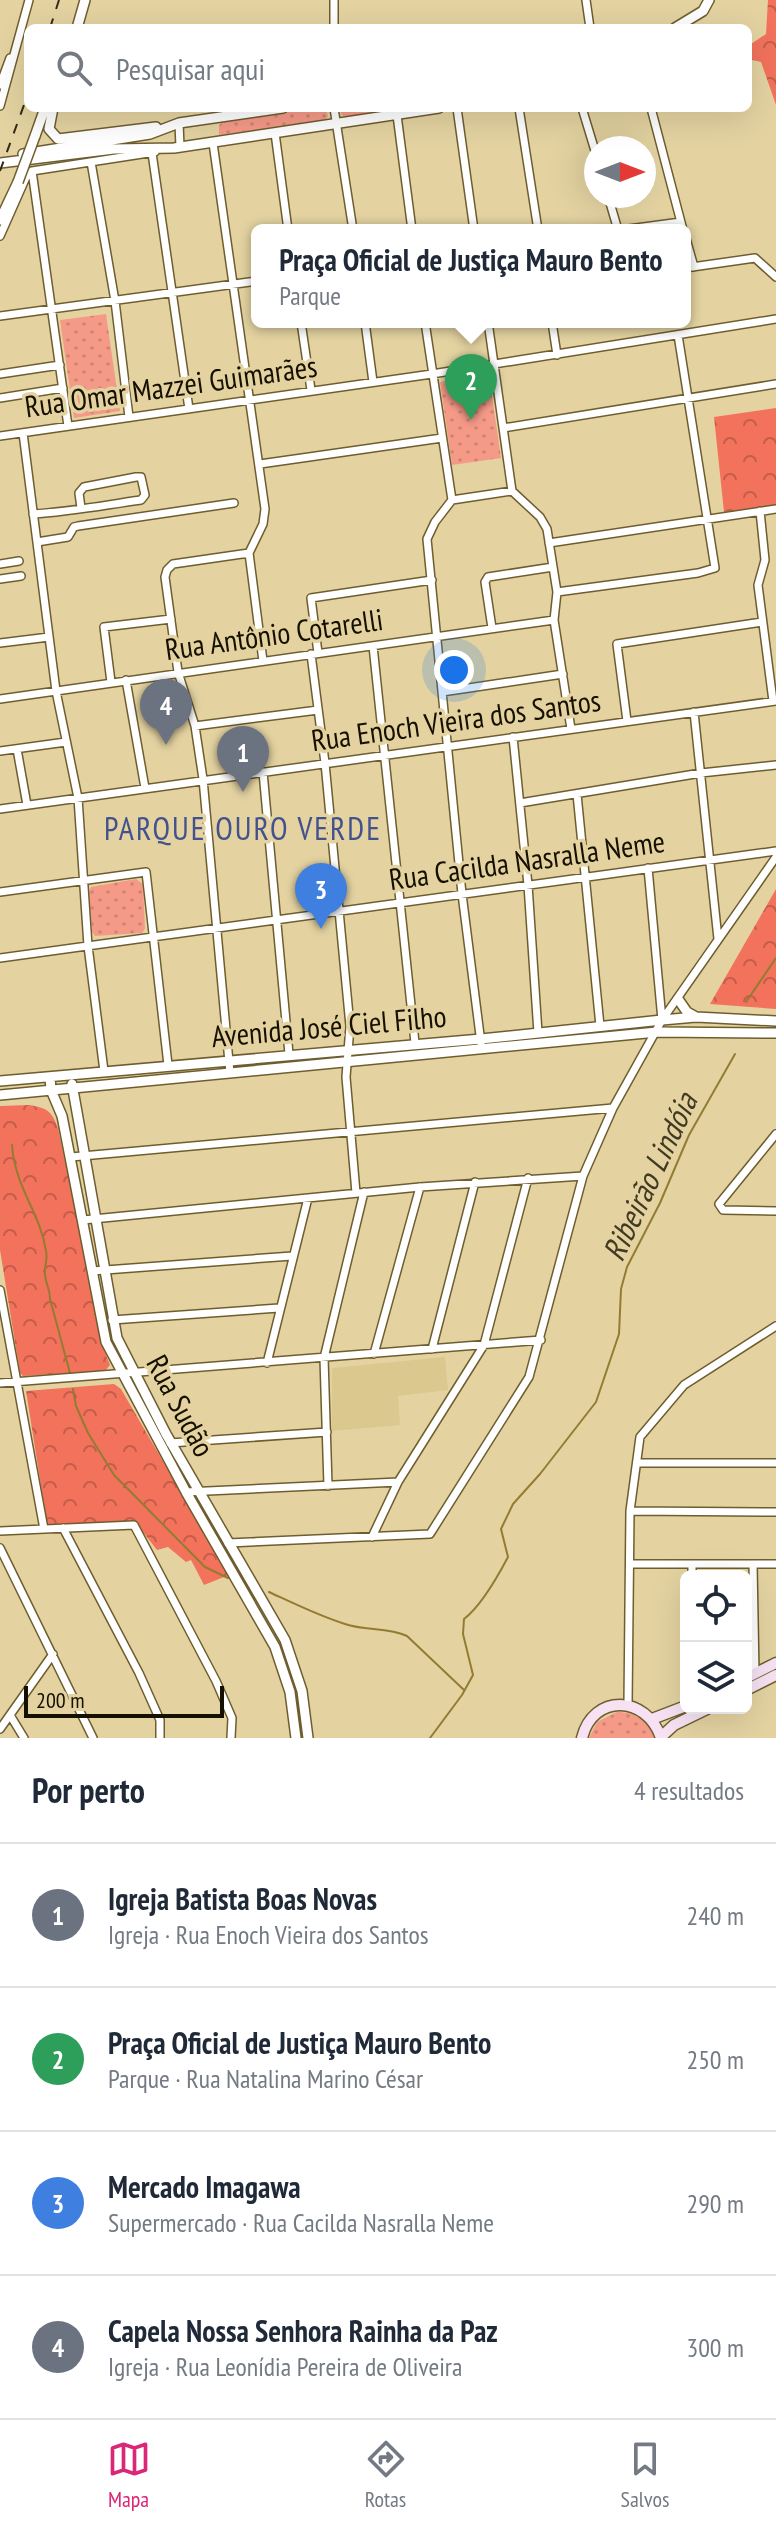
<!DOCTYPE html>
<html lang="pt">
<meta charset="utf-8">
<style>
:root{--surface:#fff;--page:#f6f6f7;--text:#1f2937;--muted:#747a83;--line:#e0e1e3;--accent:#db2777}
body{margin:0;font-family:"PT Sans Narrow",sans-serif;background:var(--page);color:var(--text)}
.controls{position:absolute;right:24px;bottom:24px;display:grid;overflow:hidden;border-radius:12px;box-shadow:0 8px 32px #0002}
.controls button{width:72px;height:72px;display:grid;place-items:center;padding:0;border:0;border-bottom:2px solid var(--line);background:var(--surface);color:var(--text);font:40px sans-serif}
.compass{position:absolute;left:584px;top:136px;width:72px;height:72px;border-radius:50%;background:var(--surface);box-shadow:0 8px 32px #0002;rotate:90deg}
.scale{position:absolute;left:24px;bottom:20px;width:200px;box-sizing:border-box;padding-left:8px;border:4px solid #161001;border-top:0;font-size:22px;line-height:28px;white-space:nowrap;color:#161001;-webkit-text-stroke:6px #e4d3a1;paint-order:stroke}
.you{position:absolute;left:454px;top:670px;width:28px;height:28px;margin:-20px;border:6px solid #fff;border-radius:50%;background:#1a73e8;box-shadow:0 0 0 12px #1a73e833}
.badge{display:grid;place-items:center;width:52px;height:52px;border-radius:50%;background:var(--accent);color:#fff;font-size:26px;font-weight:700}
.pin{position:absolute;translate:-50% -66px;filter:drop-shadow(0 2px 4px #0008)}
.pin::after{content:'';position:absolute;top:42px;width:28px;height:24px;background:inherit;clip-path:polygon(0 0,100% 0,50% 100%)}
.popup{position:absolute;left:251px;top:224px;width:440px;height:104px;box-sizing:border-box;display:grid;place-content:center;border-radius:12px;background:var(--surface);filter:drop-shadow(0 2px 6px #0005);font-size:26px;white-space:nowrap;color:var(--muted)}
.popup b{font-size:30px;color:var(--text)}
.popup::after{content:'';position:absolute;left:50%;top:100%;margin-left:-16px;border:16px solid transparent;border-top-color:var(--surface)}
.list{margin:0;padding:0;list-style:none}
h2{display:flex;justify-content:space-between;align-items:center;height:104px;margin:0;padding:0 32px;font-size:34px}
h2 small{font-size:26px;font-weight:400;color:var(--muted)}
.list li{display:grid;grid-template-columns:52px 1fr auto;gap:24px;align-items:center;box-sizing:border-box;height:144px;padding:0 32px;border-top:2px solid var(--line)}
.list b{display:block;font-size:30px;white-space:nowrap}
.list p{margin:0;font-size:26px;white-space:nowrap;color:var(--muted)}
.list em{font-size:26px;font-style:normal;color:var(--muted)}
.icon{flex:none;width:44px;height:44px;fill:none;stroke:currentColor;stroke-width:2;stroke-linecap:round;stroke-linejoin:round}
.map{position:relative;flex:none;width:776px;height:1738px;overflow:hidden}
.search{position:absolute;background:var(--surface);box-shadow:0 8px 32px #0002;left:24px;right:24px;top:24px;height:88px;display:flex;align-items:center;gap:20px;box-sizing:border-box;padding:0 28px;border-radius:12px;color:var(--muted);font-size:30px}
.sheet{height:680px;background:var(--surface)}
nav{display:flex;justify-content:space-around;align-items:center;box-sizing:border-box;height:112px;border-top:2px solid var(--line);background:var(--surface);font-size:22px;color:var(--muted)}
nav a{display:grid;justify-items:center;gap:4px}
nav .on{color:var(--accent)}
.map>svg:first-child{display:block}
.built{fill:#dbc88e}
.grass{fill:url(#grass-dots)}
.forest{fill:url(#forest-crowns)}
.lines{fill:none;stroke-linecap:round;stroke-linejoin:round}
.stream{stroke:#937c32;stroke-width:2}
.minor-casing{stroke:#6e5e2f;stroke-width:10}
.tertiary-casing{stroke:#6e5e2f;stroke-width:12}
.secondary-casing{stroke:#6e5e2f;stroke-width:13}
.minor{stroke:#fff;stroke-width:7}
.tertiary{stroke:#fff;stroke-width:9}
.secondary{stroke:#f6e2f3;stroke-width:10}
.rail{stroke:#322b17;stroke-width:2;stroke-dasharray:10 10;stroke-linecap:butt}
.tertiary-bridge-casing{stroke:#6e5e2f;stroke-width:12;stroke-linecap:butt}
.tertiary-bridge{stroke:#fff;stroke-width:9}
.labels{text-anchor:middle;stroke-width:7;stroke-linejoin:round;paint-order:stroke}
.street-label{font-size:30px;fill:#161001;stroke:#e4d3a1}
.neighbourhood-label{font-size:32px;letter-spacing:2px;fill:#43518d;stroke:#e4d3a1}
.water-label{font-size:32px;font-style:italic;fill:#423a23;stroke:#e4d3a1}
</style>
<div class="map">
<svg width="776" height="1738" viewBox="0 0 776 1738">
<defs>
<pattern id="grass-dots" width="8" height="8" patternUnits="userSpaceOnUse" patternTransform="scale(2)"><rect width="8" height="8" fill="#f69a88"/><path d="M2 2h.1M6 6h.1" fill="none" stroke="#d28474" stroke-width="1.8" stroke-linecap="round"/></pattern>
<pattern id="forest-crowns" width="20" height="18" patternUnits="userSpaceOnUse" patternTransform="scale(2)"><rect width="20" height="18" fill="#f2725c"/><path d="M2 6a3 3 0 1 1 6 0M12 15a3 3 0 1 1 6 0" fill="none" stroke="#c35c4a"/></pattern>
</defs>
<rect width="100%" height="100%" fill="#e4d3a1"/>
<path class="built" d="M445,1357L448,1390L398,1396L400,1425L332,1431V1368Z"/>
<path class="grass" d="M310,108L326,109L328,116L325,121L219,135V125L224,121Z
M341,108H420L347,119L341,114Z
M106,314L120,411L74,418L60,320Z
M489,375L501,458L452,465L440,382Z
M136,879L143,884L145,929L142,933L95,936L92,932L89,892L91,887Z
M617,1712C636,1712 649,1720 654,1738H589L597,1722Z"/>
<path class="forest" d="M768,0H776V105L761,62L748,59V46L766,34Z
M776,408V505L724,512L714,417Z
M776,889V1009L710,1004Z
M29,1105C47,1108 52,1111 58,1128L104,1350L110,1365L105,1371L23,1376L20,1373L0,1250V1106Z
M114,1384L121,1389L229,1575L204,1585L191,1560L186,1562L168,1547L157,1550L136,1523L47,1524L26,1391Z"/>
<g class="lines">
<path class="stream" d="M746,1002L776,958
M12,1145C15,1188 40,1212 46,1251C48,1259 44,1268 45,1275C46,1285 50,1288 50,1299L70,1373
M73,1389L76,1406L88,1433L114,1475L205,1567L228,1578
M269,1592C295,1604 319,1616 345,1624C365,1631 388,1627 407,1636L464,1690
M430,1738L462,1695L473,1675L463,1634L464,1619C481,1606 498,1576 508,1557L501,1529L513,1504L540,1474L596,1402L619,1334L621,1289L627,1267L660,1203L689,1135L735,1054"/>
<defs>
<path id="minor" d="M586,0L590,28
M334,28V0
M0,85L10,58
M0,106L29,0
M334,108L353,230
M457,108L474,230
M519,108L538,230
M582,108L596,154
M651,108L683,230
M397,115L412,230
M179,123L180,147
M275,133L288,230
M213,143L265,509L263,524L249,553L263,661
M152,153L189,409
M91,162L115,301L129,417
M32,171L68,426
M608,196L618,230
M621,230L681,222
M685,235L694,267
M0,236L27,175L32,171L155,152
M685,268L755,258L776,277
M0,316L257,281
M301,322L311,390
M365,322L373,382
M425,322L452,500
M488,322L512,491L540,517L547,529L557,592L554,620L571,729
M552,322L557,355
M0,374L60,365
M0,398L63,388
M503,428L776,384
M23,433L56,691L78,798L88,946L104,1071
M0,436L432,374L776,319
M260,464L442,438
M452,500L435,522L427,539L462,894L481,1043
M452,500L512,491
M760,511L765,560L758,585L773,701
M33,514C69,512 105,505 141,500L145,495L141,477H136L84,487L79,493L81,508
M37,542L68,537L74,527L78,526L234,503
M549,543L776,509
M0,564L19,561
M0,579L21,576
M557,592L698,573L715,568L678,335
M492,628L485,582L488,577L553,567
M0,643L49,637
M373,646L415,1043
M318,653L311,598L432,580
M311,654L325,763L350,1026L346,1077L356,1193
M126,680L145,788
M111,682L104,627L171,619
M442,692L563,674
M0,699L554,620
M694,712L718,939
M627,721L617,644L762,622
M195,726L318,710
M513,737L528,885L538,1033
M17,749L27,805
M0,751L66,742
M263,772L289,1054
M577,794L600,1026
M520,803L701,773L776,765
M0,809L776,701
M648,868L662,1020
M0,892L146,872L168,1065
M0,958L776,851
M230,1073L203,779L195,726L178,672L165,577L167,570L173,564L249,553
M776,1134L719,1204L723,1210L776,1211
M71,1157L613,1108
M83,1220L420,1187L583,1176
M92,1271L292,1256
M0,1290L44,1529
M112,1320L279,1308
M432,1349L475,1182
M374,1354L420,1187
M267,1363L308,1198
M0,1383L541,1340
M170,1443L327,1432
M637,1463H776
M328,1486L324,1358L364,1192
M186,1492L398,1482
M630,1511L776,1512
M63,1528L139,1673L160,1720V1738
M0,1531L134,1525L216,1681L232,1718L231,1738
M372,1537L398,1482L484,1345L528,1178
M228,1543L430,1534L529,1377L583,1176L613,1108L662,1020L776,857
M0,1548L93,1738
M630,1564H776
M692,1564V1576
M753,1564L755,1674
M628,1705L630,1511L640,1437L684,1385L776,1326
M10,1715L24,1738
M0,1729L53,1654"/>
<path id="tertiary" d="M77,28L85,0
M675,28L703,11L709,0
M53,108L49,129L58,139L156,127
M35,136L45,108
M23,154L150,134L179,123L283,108
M0,163L114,149L174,148L439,108
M0,220L18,182
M678,999L687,1012L696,1017
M50,1077L51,1090L62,1116L106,1342L186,1492L275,1647L290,1692L296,1738
M0,1081L481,1039L662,1020L696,1017L776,1021
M72,1084L117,1338L166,1434L285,1640L302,1691L308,1738
M0,1095L657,1032L776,1033"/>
<path id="secondary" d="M746,1678L776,1663
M746,1690L776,1675
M652,1719L686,1706
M661,1737L674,1725L709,1708
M582,1738C593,1693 647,1695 661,1738"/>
</defs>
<use href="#minor" class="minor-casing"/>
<use href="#tertiary" class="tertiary-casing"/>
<use href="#secondary" class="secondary-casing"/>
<use href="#minor" class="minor"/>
<use href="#tertiary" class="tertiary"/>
<use href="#secondary" class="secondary"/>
<path class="rail" d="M50,28L59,0
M0,171L28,94"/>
<defs>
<path id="tertiary-bridge" d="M18,182L35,136"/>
</defs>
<use href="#tertiary-bridge" class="tertiary-bridge-casing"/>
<use href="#tertiary-bridge" class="tertiary-bridge"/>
</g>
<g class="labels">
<g class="street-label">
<text transform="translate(171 387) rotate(-8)" y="10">Rua Omar Mazzei Guimarães</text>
<text transform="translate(274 635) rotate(-8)" y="10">Rua Antônio Cotarelli</text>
<text transform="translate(456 721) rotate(-8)" y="10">Rua Enoch Vieira dos Santos</text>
<text transform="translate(527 861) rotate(-8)" y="10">Rua Cacilda Nasralla Neme</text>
<text transform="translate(329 1027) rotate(-5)" y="10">Avenida José Ciel Filho</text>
<text transform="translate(180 1406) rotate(62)" y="10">Rua Sudão</text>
</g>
<g class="neighbourhood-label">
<text x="243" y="840">PARQUE OURO VERDE</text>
</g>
<g class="water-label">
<text transform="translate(650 1177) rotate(-65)" y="11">Ribeirão Lindóia</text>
</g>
</g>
</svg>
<div class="controls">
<button><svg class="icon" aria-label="locate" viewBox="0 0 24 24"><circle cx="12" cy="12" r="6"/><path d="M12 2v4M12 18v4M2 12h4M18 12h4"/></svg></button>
<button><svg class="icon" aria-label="layers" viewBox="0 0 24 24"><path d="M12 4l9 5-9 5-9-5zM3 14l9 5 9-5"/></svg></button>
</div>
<svg class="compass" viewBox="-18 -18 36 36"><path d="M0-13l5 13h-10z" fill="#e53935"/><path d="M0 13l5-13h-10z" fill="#747a83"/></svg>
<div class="scale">200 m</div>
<div class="you"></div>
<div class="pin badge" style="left:243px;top:792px;background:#6b7280">1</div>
<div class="pin badge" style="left:471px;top:420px;background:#2e9e5b">2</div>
<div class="popup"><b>Praça Oficial de Justiça Mauro Bento</b>Parque</div>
<div class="pin badge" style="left:321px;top:929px;background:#3f7fe0">3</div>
<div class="pin badge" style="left:166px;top:745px;background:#6b7280">4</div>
<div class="search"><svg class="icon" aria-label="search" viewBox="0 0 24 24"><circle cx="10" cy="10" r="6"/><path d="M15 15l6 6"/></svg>Pesquisar aqui</div>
</div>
<section class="sheet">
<h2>Por perto<small>4 resultados</small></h2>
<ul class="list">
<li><span class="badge" style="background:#6b7280">1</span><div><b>Igreja Batista Boas Novas</b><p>Igreja · Rua Enoch Vieira dos Santos</p></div><em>240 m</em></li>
<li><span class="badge" style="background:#2e9e5b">2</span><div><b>Praça Oficial de Justiça Mauro Bento</b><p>Parque · Rua Natalina Marino César</p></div><em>250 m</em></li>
<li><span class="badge" style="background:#3f7fe0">3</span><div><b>Mercado Imagawa</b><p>Supermercado · Rua Cacilda Nasralla Neme</p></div><em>290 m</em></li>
<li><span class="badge" style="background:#6b7280">4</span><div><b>Capela Nossa Senhora Rainha da Paz</b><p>Igreja · Rua Leonídia Pereira de Oliveira</p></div><em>300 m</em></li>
</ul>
</section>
<nav>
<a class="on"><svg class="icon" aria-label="map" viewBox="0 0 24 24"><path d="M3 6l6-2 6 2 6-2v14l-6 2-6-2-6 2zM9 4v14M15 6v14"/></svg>Mapa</a>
<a><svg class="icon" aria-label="directions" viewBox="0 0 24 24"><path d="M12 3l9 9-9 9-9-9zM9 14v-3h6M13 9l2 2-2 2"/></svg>Rotas</a>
<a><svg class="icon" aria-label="saved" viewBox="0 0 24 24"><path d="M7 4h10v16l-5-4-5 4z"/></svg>Salvos</a>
</nav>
